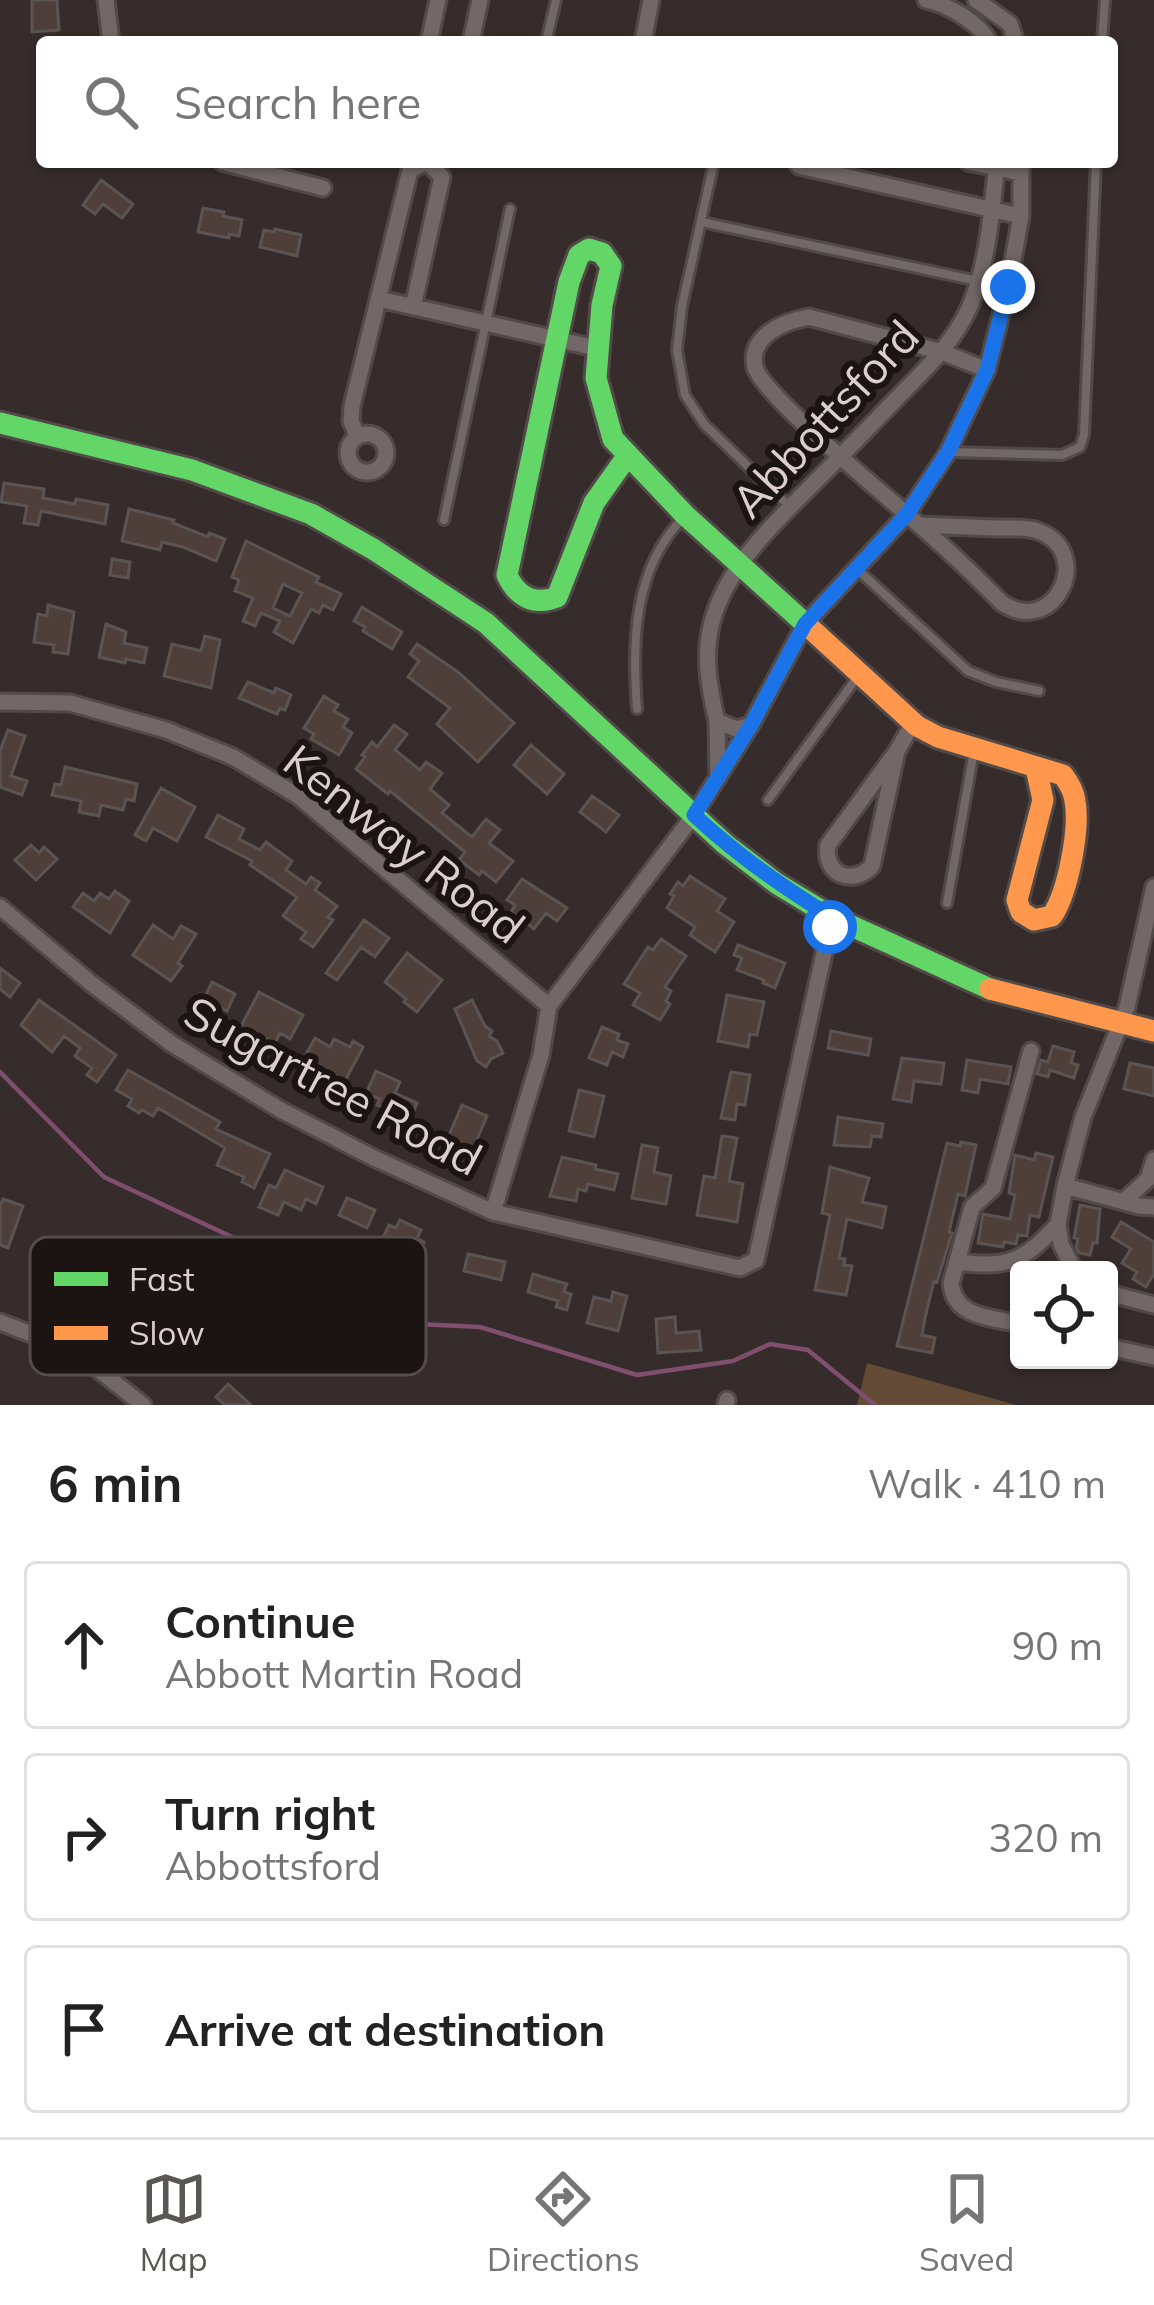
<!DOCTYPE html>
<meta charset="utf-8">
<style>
:root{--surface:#fff;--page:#f6f6f6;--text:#222;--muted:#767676;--line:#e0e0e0;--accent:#5b5656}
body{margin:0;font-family:Mulish,sans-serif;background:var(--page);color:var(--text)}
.controls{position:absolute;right:36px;bottom:36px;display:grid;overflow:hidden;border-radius:12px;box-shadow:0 3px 9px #0004}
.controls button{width:108px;height:108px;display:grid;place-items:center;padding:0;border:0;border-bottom:3px solid var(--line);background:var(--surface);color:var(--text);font:60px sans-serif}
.stop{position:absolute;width:36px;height:36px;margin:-27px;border:9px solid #1a73e8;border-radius:50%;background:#fff}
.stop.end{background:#1a73e8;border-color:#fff;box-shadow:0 3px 12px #0008}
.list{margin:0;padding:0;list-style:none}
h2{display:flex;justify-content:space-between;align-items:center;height:156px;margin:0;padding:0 48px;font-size:51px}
h2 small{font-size:39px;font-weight:400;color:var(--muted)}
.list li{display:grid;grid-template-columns:78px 1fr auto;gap:36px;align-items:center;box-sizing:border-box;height:168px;margin:0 24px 24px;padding:0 24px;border:3px solid var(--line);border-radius:12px}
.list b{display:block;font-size:45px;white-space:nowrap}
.list p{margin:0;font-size:39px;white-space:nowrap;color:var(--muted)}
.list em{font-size:39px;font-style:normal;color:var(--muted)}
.icon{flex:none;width:66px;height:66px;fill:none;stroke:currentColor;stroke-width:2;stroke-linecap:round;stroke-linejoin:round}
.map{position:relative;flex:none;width:1154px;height:1405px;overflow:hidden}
.search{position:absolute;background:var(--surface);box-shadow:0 3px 9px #0004;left:36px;right:36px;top:36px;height:132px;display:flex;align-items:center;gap:30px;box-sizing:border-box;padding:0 42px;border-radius:12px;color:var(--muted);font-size:45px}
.sheet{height:732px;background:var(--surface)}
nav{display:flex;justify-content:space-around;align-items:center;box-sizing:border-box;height:168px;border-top:3px solid var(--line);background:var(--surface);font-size:33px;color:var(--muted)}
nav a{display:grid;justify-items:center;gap:6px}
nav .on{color:var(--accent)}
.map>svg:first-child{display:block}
.green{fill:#634b35}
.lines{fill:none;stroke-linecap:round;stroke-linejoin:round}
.stream{stroke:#7f4f6d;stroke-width:4.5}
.building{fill:#4e3f3a;stroke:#5c5452;stroke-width:3;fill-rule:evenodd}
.lane-casing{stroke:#524a49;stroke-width:14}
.street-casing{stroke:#524a49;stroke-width:21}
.fast-casing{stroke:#524a49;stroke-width:27}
.slow-casing{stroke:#524a49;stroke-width:27}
.lane{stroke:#716867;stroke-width:8}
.street{stroke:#716867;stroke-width:15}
.fast{stroke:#63d668;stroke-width:21}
.slow{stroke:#ff974d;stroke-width:21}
.route{stroke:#1a73e8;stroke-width:15}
.labels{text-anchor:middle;stroke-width:12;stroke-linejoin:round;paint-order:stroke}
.street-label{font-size:45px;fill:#dbcfce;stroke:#1c1413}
.key{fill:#1c1413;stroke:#554c4b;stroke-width:3}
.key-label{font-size:33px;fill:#dbcfce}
</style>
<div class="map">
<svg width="1154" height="1405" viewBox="0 0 1154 1405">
<rect width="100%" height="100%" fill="#362c2b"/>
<path class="green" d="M867,1363L1016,1405H857Z"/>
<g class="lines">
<path class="stream" d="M0,1072L104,1177L266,1253L332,1301L366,1317L398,1323L480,1327L637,1375L733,1361L770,1344L808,1350L875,1405"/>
</g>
<path class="building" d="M32,0H57L59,30L32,32Z
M101,180L133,204L122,218L103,204L95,214L83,205Z
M203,208L224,212L223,216L242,220L239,236L229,234V238L198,232Z
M275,229L301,235L297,256L260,247L264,230L274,232Z
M4,483L44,489L43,498L75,504L76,499L108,505L105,524L41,511L38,525L24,523L27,506L1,502Z
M129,509L174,520L173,523L208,537L209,533L225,539L216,561L183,547L162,542L160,550L122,541Z
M246,541L319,577L316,582L341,594L333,610L323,605L319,613L311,609L293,643L274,632L280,621L261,613L255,626L243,621L253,598L235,591L239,580L232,577ZM283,584L302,593L290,616L273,608Z
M112,559L130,562L128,578L110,575Z
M48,605L74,612L68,654L53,652L54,645L34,642L38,614L47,616Z
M362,607L402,632L392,649L363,631L365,627L354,621Z
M106,624L126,632L124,643L147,648L144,663L126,659L125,663L99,657Z
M205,636L220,640L211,688L164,676L172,644L201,651Z
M417,644L458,672L514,723L478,762L437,724L450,708L408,677L419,661L410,654Z
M248,682L274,693L276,688L291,695L285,710L280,708L277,714L239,698Z
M324,696L338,705L334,711L348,719L343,727L352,733L339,755L311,739L314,734L304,728Z
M394,725L407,734L395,750L420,770L426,762L442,773L430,789L449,805L442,813L472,837L486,819L500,830L489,843L513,861L496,882L482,871L479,875L459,860L465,852L390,791L388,794L356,769L365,757L362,755L372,742L377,747Z
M8,730L25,736L11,776L27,781L22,795L0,787V751Z
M531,745L564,774L547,794L514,765Z
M65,767L137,784L134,801L126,799L123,810L101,805L99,816L79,812L81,801L52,795L55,784L61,785Z
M161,788L195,807L177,841L153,828L146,841L135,835Z
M592,796L619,815L606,832L580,812Z
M218,815L244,829L239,839L260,850L266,842L292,861L286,870L306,884L311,877L320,883L315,890L337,906L328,917L333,920L313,947L301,939L306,932L283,916L297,897L250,865L252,861L206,837Z
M31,845L39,853L44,847L57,859L36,880L15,860Z
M690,876L725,899L717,911L734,922L715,952L690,935L695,927L667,908L674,896L670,894L678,882L683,886Z
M522,879L567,908L557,921L546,913L534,929L511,912L515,905L507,900Z
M115,891L129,901L110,933L73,907L83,893L94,901L100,893L109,899Z
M364,920L389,938L375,957L361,947L337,980L326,973Z
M153,925L173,939L181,926L196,934L178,963L182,966L171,981L133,955Z
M661,939L686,956L665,987L671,991L666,1001L670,1004L660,1020L633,1005L640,993L624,984L648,947L653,950Z
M738,945L785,963L775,988L763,983L764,980L737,970L742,958L734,955Z
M407,953L442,980L417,1012L404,1002L406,999L385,982Z
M0,968L20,983L10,997L0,989Z
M212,982L235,994L227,1011L204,999Z
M259,992L303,1015L290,1039L280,1033L275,1043L241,1026Z
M727,995L764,1002L757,1035L750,1034L748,1047L718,1041Z
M39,1000L116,1055L97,1082L87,1075L92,1068L75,1056L80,1048L64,1036L52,1052L21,1025Z
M472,1000L485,1026L492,1031L489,1036L497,1041L503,1053L491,1059L486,1067L477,1061L455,1009Z
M602,1027L619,1034L617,1040L628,1044L623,1057L612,1052L607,1065L589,1058Z
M831,1031L871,1039L868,1055L828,1048Z
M315,1038L330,1047L334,1039L350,1047L353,1041L363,1047L345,1081L310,1063L312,1060L305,1056Z
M1053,1046L1074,1052L1071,1063L1078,1065L1074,1078L1050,1070L1048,1077L1037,1074L1041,1060L1048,1062Z
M902,1058L944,1063L941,1084L914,1081L911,1102L893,1099Z
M967,1060L1011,1067L1008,1084L980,1079L978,1093L962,1090Z
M1130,1063L1154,1068V1096L1124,1089Z
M128,1070L220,1122L216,1129L270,1154L254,1188L242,1182L244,1177L217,1165L225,1148L158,1108L153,1116L142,1110L139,1113L128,1106L132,1099L116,1090Z
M376,1071L400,1082L395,1093L417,1103L410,1120L377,1105L380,1099L366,1094Z
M731,1072L750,1075L745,1105L737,1104L735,1120L721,1118Z
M579,1090L604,1096L594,1137L569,1131Z
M462,1105L487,1116L471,1153L446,1142Z
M838,1117L883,1124L881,1137L872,1136L870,1147L834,1145Z
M722,1136L737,1138L729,1181L743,1184L737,1222L697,1215L704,1176L715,1178Z
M961,1142L976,1145L965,1196L958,1194L949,1232L952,1233L937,1282L934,1281L925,1318L922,1335L935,1338L932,1353L897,1346L947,1143L960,1146Z
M642,1145L658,1148L654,1172L671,1176L666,1204L632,1198Z
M1036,1153L1053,1157L1039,1217L1030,1215L1027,1236L1018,1235L1016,1244L1004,1242L1003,1247L978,1243L983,1214L1010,1219L1015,1195L1009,1193L1015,1155L1034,1160Z
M562,1157L596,1165L595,1169L618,1174L614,1190L588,1184L586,1191L578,1189L576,1201L550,1196Z
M830,1167L869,1178L862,1202L886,1207L882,1228L847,1219L839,1258L845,1259L844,1265L852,1266L846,1295L815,1290L830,1215L822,1213Z
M285,1170L323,1187L316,1204L306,1199L301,1210L284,1202L278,1215L259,1207L269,1185L276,1188Z
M347,1198L375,1210L367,1228L339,1215Z
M3,1199L23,1206L8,1248L0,1245V1206Z
M1080,1205L1100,1209L1097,1243H1093L1090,1255L1079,1253L1076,1247L1078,1239L1074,1238Z
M400,1220L421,1230L417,1238L424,1242L413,1266L378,1249L389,1225L396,1228Z
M1121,1222L1154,1242V1274L1146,1287L1133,1279L1137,1272L1122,1263L1131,1249L1112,1237Z
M468,1254L505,1262L501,1280L464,1271Z
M533,1274L567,1284L564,1292L571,1294L567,1310L556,1307L558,1301L528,1292Z
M613,1292L627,1296L618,1331L587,1323L594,1297L611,1301Z
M675,1317L676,1333L699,1331L701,1350L658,1353L656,1319Z
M228,1384L251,1405H225L216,1397Z"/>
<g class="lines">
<defs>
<path id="lane" d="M546,42L556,0
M1102,42L1105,0
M714,162L682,306L677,350L685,395L704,424L791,508
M702,222L1006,287
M950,452L1062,455L1080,447L1084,435L1096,162
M444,520L510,209
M858,570L968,671L996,682L1039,691
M637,709C632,643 633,570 682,519
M768,800L858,676
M947,903L974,751"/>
<path id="street" d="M106,0L111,42
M926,0C947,4 980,23 989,42
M976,0L1010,24L1016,42
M429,42L438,0
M471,42L480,0
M643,42L651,0
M222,162L323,188
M796,162L799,166L1021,216
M968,162L1021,173
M379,299L600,349
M348 453a19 19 0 1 1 38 0a19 19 0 1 1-38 0Z
M357,436L351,421L352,406L410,170L427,162L442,177L413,307
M919,525C945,526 971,527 996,528C1009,528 1023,527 1035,530C1097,549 1056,639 1002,603C980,581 958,559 935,539C904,510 762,396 755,367C748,335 786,321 809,317L942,352L987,370
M0,702L70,703L166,730L233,757L298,796L549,1006
M717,721L718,778
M751,725L736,729L717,721C709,688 703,656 712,622C728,563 779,519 820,477C848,449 876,420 903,392C929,366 955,340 970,306C988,264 992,207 997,162
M897,751L872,866C852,887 823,874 828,845L897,751L913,723
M0,907L92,984L172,1044L279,1109L374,1158L493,1212L740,1268L756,1260L832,917
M1065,1186L1139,1206L1154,1207
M1123,1202L1148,1179L1154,1160
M493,1212L541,1055L549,1006L694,815L751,725L805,624L907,514L948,452L987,370L1008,287L1021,216V162
M958,1262C1009,1268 1023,1262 1058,1224
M1074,1270L1061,1244L1058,1224L1065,1186L1083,1117L1127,1007L1154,887
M1109,1293L1154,1305
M0,1322L75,1351L143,1405
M1019,1324C991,1317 954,1318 951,1283L972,1207L993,1188L1031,1051
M1109,1347L1154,1357
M726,1405L727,1400"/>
<path id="fast" d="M0,423L192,470L311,514L373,549L486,623L725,844L776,883L832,917L990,989
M628,455L594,503L557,597C534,606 517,597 507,575L569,282L579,255L589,249L602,253L611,266L602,305L596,378L613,439L685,515L810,628"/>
<path id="slow" d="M810,628L917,726L938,737L1063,775C1069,783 1074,791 1075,801C1080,830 1068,892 1052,916L1034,920L1021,912L1017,900L1043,800L1036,768
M990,989L1154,1031"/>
</defs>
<use href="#lane" class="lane-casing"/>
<use href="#street" class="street-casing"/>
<use href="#fast" class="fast-casing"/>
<use href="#slow" class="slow-casing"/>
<use href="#lane" class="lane"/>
<use href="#street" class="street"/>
<use href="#fast" class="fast"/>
<use href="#slow" class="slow"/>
</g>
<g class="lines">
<path class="route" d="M830,927L832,917C782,887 737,855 694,815L751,725L805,624L907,514L948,452L987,370L1008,287"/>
</g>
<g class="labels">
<g class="street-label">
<text transform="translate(825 419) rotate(-47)" y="16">Abbottsford</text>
<text transform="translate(404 844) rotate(38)" y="16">Kenway Road</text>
<text transform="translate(333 1086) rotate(28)" y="16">Sugartree Road</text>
</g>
</g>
<rect x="30" y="1237" width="396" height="138" rx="18" class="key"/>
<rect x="54" y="1272" width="54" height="14" fill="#63d668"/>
<rect x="54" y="1326" width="54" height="14" fill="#ff974d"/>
<g class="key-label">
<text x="129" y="1291">Fast</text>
<text x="129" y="1345">Slow</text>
</g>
</svg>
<div class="controls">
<button><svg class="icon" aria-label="locate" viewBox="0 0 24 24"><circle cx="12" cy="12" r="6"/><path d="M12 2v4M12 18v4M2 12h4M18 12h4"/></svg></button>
</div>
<div class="stop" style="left:830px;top:927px"></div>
<div class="stop end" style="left:1008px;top:287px"></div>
<div class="search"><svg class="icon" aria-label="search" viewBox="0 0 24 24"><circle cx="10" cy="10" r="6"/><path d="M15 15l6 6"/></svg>Search here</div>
</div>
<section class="sheet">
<h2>6 min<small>Walk · 410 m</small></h2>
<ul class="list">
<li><svg class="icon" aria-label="ahead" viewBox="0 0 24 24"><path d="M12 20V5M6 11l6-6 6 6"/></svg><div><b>Continue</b><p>Abbott Martin Road</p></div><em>90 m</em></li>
<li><svg class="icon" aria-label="right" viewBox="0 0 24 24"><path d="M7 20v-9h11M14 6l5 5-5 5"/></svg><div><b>Turn right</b><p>Abbottsford</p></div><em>320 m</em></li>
<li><svg class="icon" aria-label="arrive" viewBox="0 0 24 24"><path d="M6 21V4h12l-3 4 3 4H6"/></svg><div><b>Arrive at destination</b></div></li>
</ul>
</section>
<nav>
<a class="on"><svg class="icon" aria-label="map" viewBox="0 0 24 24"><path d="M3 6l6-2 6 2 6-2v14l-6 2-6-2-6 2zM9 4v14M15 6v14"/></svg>Map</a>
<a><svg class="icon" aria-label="directions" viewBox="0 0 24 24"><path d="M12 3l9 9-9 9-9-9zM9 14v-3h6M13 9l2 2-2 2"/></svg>Directions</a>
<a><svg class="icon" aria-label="saved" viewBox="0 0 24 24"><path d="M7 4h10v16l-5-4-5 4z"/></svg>Saved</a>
</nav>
